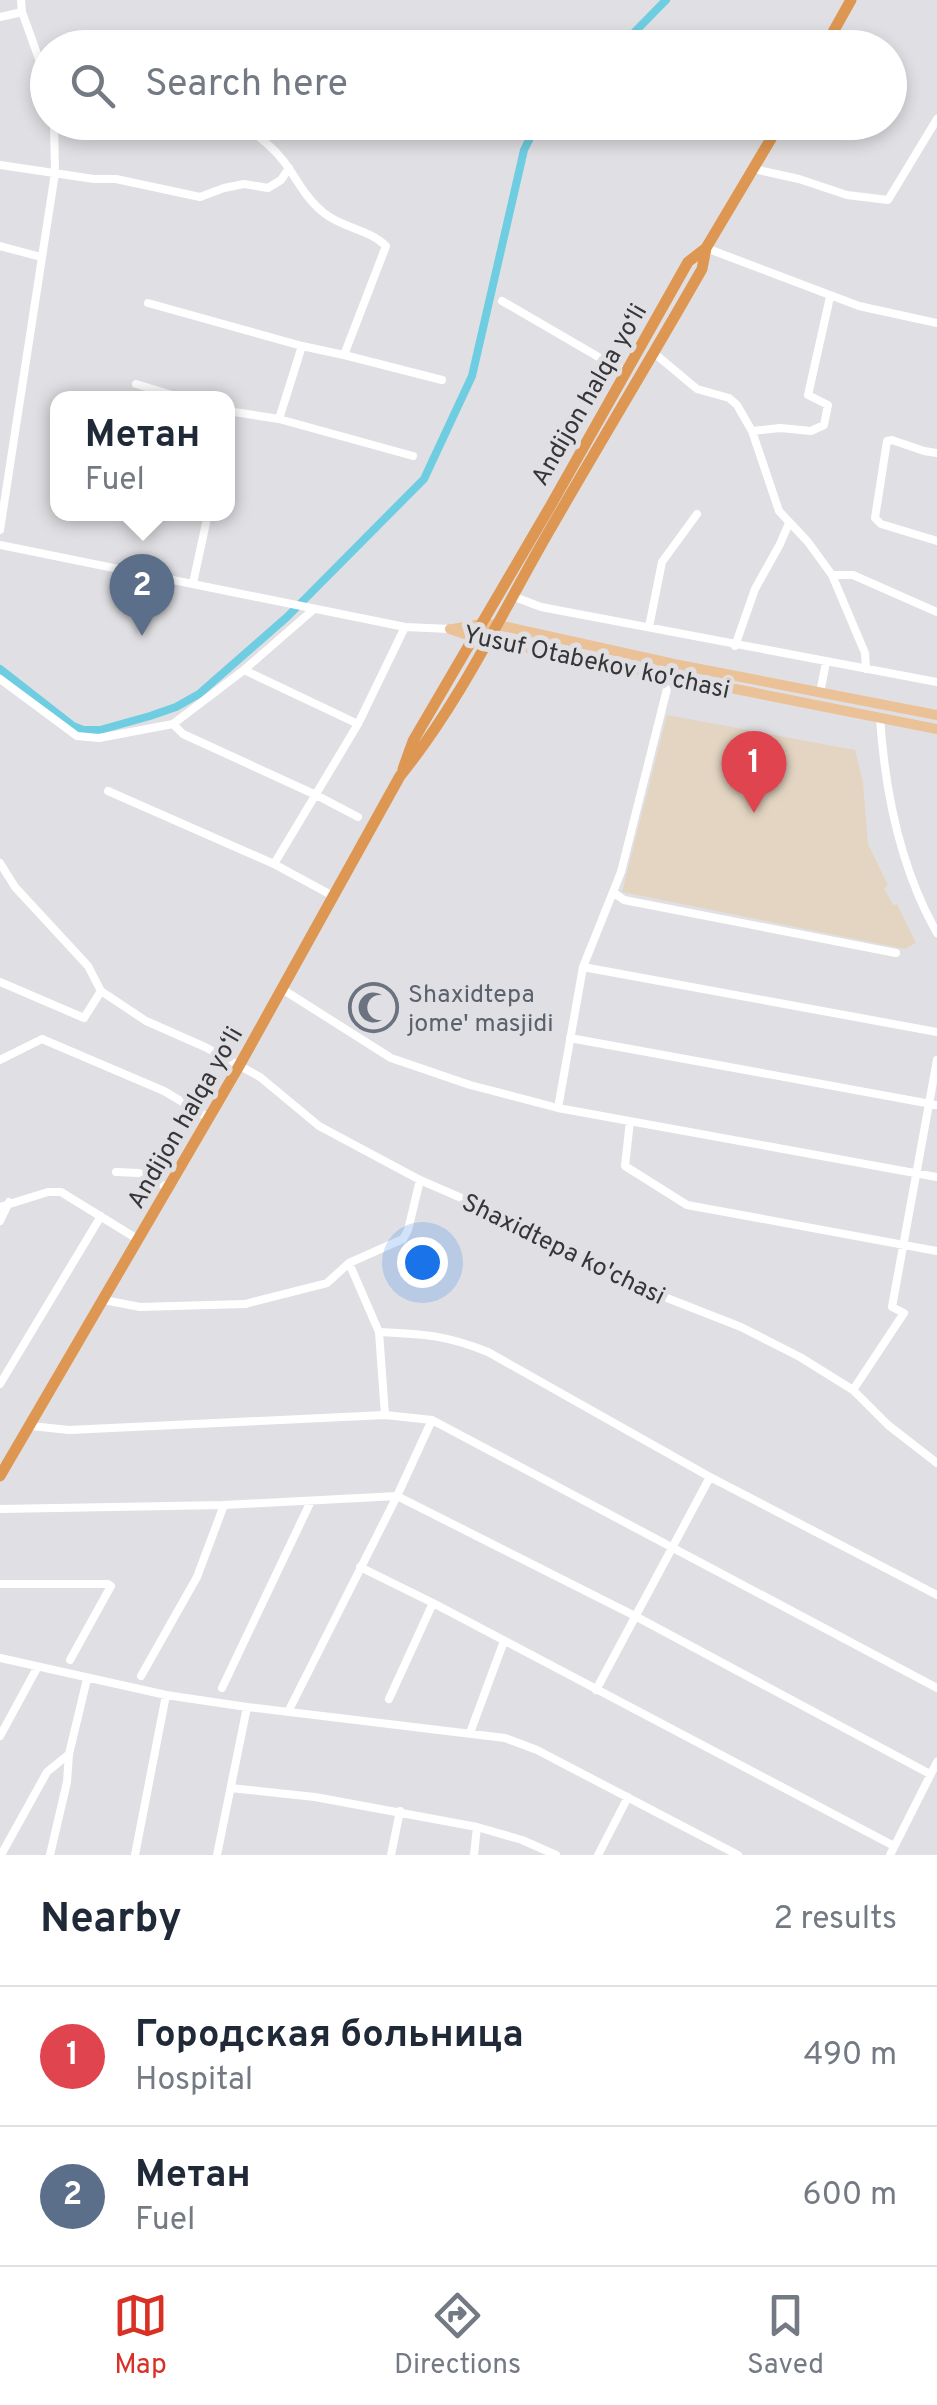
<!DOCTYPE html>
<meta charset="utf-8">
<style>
:root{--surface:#fff;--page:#f2f2f3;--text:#1f2937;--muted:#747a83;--line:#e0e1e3;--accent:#d93025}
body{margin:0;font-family:Overpass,sans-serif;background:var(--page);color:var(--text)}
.you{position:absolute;left:422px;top:1262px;width:35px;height:35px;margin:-25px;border:8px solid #fff;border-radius:50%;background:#1a73e8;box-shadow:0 0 0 15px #1a73e833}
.badge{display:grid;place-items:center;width:65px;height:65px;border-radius:50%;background:var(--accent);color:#fff;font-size:32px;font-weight:700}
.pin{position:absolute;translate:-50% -82px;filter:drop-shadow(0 2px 5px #0008)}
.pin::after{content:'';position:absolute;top:52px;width:35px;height:30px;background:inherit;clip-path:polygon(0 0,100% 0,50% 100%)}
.popup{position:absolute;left:50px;top:391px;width:185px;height:130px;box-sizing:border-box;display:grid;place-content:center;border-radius:20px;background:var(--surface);filter:drop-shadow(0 2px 8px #0005);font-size:32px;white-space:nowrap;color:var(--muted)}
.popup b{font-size:38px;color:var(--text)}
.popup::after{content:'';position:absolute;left:50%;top:100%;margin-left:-20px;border:20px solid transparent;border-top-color:var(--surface)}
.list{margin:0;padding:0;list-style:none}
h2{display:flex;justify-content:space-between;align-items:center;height:130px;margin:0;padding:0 40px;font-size:42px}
h2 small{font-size:32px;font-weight:400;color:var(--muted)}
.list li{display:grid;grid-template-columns:65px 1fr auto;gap:30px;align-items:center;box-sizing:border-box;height:140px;padding:0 40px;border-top:2px solid var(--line)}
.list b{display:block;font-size:38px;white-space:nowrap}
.list p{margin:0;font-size:32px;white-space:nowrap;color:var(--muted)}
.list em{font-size:32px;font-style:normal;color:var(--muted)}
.icon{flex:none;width:55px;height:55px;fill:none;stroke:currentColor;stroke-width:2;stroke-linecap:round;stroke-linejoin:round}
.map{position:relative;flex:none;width:937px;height:1855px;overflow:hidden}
.search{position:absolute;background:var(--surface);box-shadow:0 5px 15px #0003;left:30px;right:30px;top:30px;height:110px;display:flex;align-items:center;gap:25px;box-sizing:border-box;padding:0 35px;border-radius:55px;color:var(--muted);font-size:38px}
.sheet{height:410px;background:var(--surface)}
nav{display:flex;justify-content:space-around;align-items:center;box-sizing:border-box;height:140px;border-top:2px solid var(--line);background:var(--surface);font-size:28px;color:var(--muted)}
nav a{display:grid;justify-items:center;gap:5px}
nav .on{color:var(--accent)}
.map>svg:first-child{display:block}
.medical{fill:#e3d5c2}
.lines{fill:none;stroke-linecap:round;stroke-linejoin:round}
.canal{stroke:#6fcde1;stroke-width:8}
.minor{stroke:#fff;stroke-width:8}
.major{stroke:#ebc197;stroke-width:10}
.highway{stroke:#de9752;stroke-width:11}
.labels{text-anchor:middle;stroke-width:10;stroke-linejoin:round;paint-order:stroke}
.street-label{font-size:25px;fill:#363637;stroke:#e0e0e4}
.worship-label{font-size:25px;fill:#5b616d;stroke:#e0e0e4;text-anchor:start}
</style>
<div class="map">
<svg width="937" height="1855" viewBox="0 0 937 1855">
<rect width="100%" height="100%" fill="#e0e0e4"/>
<path class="medical" d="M667,715L855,750L863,782L868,844L888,885L884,888L893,905L897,904L916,943L905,949L622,892Z"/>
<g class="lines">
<path class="canal" d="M619,48L666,0
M0,669L73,726L83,730H100L150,716L176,707L199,694L287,617L424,479L472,376L524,150L531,136L544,122"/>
<path class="minor" d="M21,0L22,12L48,84
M0,17L22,12
M0,165L94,179H116L200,197L224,188L244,184L268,188L281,180L289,168
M754,169L799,179L847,195L888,200L937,119
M0,246L41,257
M706,248L859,306L937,323
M502,301L626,373
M148,303L302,346
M654,353L697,389L729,398L737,405L752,431L779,511L808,542L832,575L865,653L866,669
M344,355L442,380
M136,384L182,398
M279,419L413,456
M227,430L231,414L234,412L279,419L302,346L344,355L386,246C369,229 342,228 324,213C309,201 300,186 290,170C278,151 257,134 238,122
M752,431L780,428L811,431L824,425L828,405L808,395L830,297
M937,453L924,451L892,440L887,441L875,518L881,524L937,541
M0,530L55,173L54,122
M0,545L405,627L450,629
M832,575H853L937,612
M193,583L208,514
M512,596L541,607L937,682
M649,627L662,562L697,514
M735,646L755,589L780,544L789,523
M244,670L358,724
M0,679L77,736L99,738L173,724L244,670L314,609
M820,693L826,662
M880,718C885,792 900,868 937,933
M173,724L183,734L316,795L358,817
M108,791L274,864
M0,863L15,887L88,966L101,991L146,1021L205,1047L260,1077L319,1126L420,1180L512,1220L575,1251L616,1278L741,1327L800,1357L853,1390L888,1425L937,1463
M613,892L624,900L896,953
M333,896L274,864L358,724L405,627
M583,967L937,1032
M0,982L84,1018L101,991
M282,989L391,1058L470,1085L558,1108L937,1177
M570,1038L937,1105
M0,1060L42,1039L164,1091L209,1118
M558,1108L583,967L621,872L670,677
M630,1121L625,1166L687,1205L937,1251
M116,1172L139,1173L169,1188
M0,1207L48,1192H61L139,1240
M0,1221L9,1202
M349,1263L379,1332
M104,1300L140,1307L245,1304L327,1283L349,1263L403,1239L408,1230L420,1180
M0,1384L101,1216
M853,1390L904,1313L892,1307L937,1060
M385,1415L379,1332C423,1334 446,1335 488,1352L710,1477L937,1595
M31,1426L69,1430L385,1415L432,1420L937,1688
M0,1509L224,1505L397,1496L635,1616L930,1774
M360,1567L433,1603L894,1846
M0,1584H108L111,1586L70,1660
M0,1658L166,1695L247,1707L505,1738L537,1750L738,1855
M141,1676L197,1577L224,1505
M222,1688L311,1501
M596,1690L710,1477
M389,1699L433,1603
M288,1712L397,1496L432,1420
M470,1733L504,1641
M0,1736L37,1668
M69,1754L87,1679
M231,1788L315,1797L477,1827L474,1855
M477,1827L522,1840L556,1855
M1,1855L47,1772L69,1754L67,1782L50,1855
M135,1855L166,1695
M217,1855L247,1707
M391,1855L400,1811
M598,1855L628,1797
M890,1855L937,1762"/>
<path class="major" d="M450,629L473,637L937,729
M453,629L481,624L498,625L674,664L937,715"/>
<path class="highway" d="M824,48L851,0
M403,769L413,741L551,505L688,262L706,248L781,122
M0,1476L239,1066L400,776C456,707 496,625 540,547C593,454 649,362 702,269L706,248"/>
</g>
<defs>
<symbol id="mosque-ring" viewBox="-11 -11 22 22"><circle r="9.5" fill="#e0e0e4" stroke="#6b7280" stroke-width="1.5"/><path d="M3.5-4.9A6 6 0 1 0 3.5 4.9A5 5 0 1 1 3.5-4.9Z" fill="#6b7280"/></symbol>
</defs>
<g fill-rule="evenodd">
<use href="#mosque-ring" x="346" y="980" width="55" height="55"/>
</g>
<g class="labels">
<g class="street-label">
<text transform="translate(588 394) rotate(-60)" y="9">Andijon halqa yo‘li</text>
<text transform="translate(597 661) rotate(12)" y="9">Yusuf Otabekov ko'chasi</text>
<text transform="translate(184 1117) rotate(-60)" y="9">Andijon halqa yo‘li</text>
<text transform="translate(564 1248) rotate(26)" y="9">Shaxidtepa ko'chasi</text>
</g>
<g class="worship-label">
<text x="408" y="1002">Shaxidtepa<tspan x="408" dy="29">jome' masjidi</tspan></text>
</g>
</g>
</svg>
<div class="you"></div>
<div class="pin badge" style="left:754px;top:813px;background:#e0444e">1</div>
<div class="pin badge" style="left:142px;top:636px;background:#5c6f8a">2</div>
<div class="popup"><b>Метан</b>Fuel</div>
<div class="search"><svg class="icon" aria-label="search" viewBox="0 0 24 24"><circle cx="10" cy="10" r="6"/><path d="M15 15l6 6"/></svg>Search here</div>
</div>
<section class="sheet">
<h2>Nearby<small>2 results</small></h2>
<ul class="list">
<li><span class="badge" style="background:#e0444e">1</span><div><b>Городская больница</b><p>Hospital</p></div><em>490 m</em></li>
<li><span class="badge" style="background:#5c6f8a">2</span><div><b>Метан</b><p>Fuel</p></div><em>600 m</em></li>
</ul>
</section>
<nav>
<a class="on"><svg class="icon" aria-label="map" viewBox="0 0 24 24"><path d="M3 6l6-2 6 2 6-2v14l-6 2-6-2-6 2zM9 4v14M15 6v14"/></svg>Map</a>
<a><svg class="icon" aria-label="directions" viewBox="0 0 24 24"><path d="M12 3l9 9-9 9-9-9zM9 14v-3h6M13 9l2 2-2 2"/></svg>Directions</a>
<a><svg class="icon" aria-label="saved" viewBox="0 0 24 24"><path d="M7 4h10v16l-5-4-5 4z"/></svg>Saved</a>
</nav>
